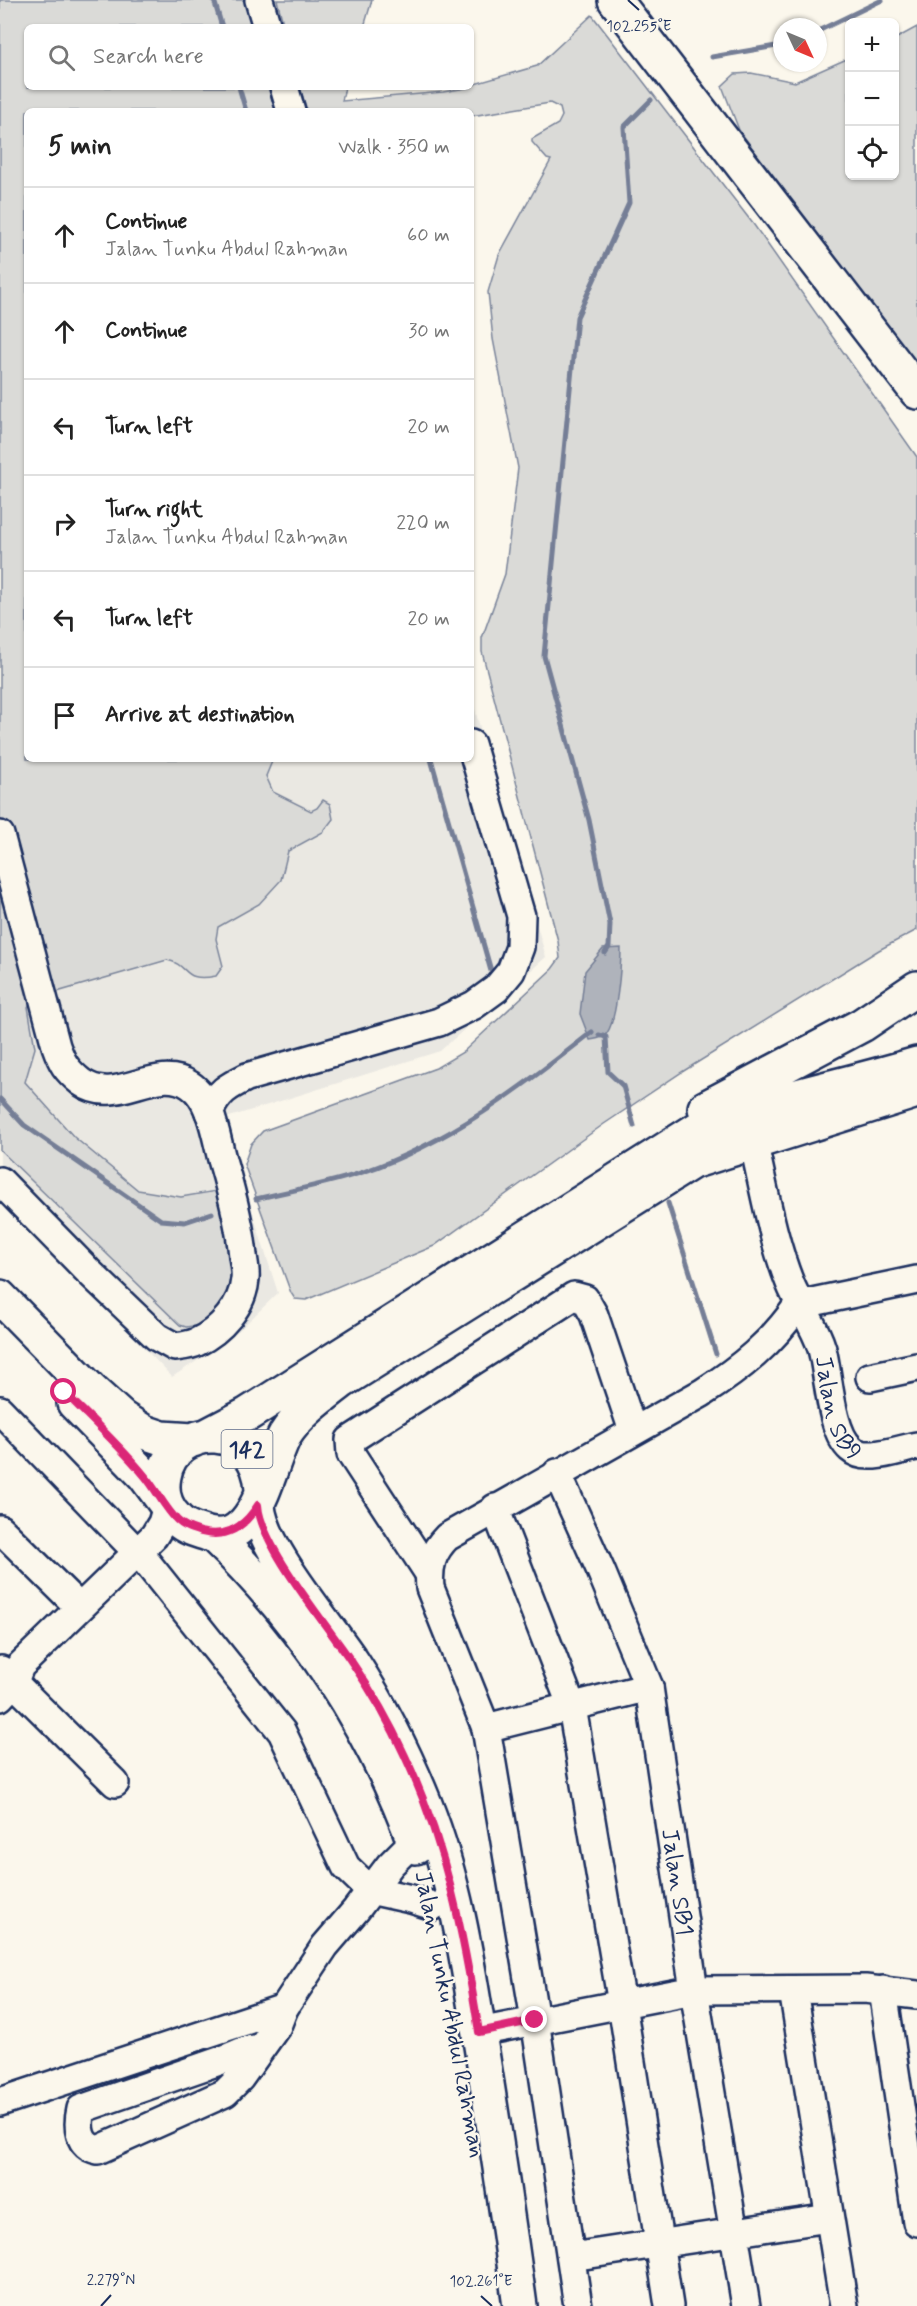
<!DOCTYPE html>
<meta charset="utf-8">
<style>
:root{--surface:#fff;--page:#f6f6f6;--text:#222;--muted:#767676;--line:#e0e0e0}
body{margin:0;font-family:Mynerve,sans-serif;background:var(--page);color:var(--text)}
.controls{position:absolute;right:18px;top:18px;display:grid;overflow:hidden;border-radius:9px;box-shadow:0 2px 4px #0004}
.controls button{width:54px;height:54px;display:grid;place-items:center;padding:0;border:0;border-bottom:2px solid var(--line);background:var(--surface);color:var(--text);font:30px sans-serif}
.compass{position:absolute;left:773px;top:18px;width:54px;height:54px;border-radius:50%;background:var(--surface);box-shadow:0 2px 4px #0004;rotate:134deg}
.stop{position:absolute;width:18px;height:18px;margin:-14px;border:4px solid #db2777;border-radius:50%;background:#fff}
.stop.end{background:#db2777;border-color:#fff;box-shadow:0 2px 6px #0008}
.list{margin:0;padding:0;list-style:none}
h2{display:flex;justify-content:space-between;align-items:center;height:78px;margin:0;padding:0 24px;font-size:26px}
h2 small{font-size:20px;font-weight:400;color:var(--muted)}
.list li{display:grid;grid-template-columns:39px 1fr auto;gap:18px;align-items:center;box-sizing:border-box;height:96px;padding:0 24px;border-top:2px solid var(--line)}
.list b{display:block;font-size:22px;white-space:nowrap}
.list p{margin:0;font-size:20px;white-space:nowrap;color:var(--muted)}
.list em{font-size:20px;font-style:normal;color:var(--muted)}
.icon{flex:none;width:33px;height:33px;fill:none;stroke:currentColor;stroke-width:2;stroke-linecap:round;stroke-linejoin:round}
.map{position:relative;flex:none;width:917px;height:2306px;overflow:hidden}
.search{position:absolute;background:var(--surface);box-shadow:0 2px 4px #0004;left:24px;top:24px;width:450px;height:66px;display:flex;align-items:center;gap:15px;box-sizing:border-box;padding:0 21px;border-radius:9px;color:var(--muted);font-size:22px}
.panel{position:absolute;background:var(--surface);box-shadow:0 2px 4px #0004;left:24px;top:108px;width:450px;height:654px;border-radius:9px}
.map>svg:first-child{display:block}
.built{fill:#eae8e2}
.green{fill:#dadad7;stroke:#7a849a;stroke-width:1.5}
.water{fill:#afb3bb;stroke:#747e96;stroke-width:1.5}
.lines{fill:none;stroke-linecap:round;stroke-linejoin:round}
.stream{stroke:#747e96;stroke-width:5}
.minor-casing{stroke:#1b2f5e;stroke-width:32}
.major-casing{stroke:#1b2f5e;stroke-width:38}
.minor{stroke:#fbf7ec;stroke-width:27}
.major{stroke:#fbf7ec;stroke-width:33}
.route{stroke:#db2777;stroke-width:8}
.ticks{fill:none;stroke:#1b2f5e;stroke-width:2}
.labels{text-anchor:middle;stroke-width:5;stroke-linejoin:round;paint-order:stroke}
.shield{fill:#fbf7ec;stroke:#5e6b89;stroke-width:1.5}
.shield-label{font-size:22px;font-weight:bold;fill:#1b2f5e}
.street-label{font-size:24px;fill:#1b2f5e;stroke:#fbf7ec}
.ticks-label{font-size:15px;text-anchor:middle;fill:#1b2f5e;stroke:#fbf7ec;stroke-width:5;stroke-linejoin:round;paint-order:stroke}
</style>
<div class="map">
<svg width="917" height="2306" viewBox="0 0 917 2306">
<rect width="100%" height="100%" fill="#fbf7ec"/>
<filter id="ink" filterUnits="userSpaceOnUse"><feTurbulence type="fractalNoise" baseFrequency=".0167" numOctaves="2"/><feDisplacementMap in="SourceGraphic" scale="12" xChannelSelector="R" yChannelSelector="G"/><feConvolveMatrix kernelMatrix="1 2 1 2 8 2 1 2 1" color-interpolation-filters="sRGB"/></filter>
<g filter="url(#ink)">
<path class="built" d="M0,0L27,27V759H471V696L546,957L440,1051L223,1119L278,1293L229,1340L172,1377L0,1198Z"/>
<path class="green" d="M0,0H249L257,27H27V87H273L280,111H27V759H273L266,776L273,792L311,811L317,808L323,800L330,804L333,819L323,832L288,851L281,880L259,904L218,927L216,939L223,966L216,976C181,983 191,965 167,960L33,999L28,1007L35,1048L25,1082L74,1137L138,1190L181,1197L216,1191L226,1201L237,1272L227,1296L215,1314L200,1325L186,1327L180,1325L0,1150Z
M277,0H372L364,27H284Z
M592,15L754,225L917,457V930L879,950L682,1072L604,1124L434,1246L306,1300L295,1299L291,1293L244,1164L251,1144L263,1131L436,1068L463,1052L552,969L560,958L558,941L482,652V638L505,574L518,468L493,339L488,292L499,255L551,160L547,159L532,142V139L558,124L562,116L560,108L550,103L471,116V111H307L300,87H345L342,101L443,92L471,87V85L537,66Z
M917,27V365L841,268L739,130L722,86L735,74L751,73L795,82L849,58L850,176H894L895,39Z"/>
<path class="water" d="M621,948C621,966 617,1019 607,1033C603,1039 595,1039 590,1040L580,1014L585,971L603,949Z"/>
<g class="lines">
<path class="stream" d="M214,0L222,27
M818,31L882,0
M712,57L782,45
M239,87L246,111
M431,759L491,971
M605,953L609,947L610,924L589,820L544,656L577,317L629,203L624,127L651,100
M599,1035L606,1037L608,1072L623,1086L634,1126
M0,1099L24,1125L161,1220L185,1222L212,1213
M256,1199C292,1190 329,1184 363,1172C449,1143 521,1088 592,1032
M668,1203L716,1354"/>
<defs>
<g id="minor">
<path d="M259,0L267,27"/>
<path d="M284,87L291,111"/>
<path d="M0,835L56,1046C62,1063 66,1070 81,1082C117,1108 154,1062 190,1085C212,1099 216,1139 223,1163C232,1194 240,1224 243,1256C244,1263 246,1272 245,1279C243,1306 220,1331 197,1342C191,1345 182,1346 175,1347L157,1337L88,1271L0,1181"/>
<path d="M209,1112C219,1091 227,1087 247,1077L439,1022L474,1005L496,989L511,971L520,947L521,916L471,744"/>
<path id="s1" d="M753,1141C764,1188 772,1238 790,1283C799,1306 815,1325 822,1349C829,1375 830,1431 851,1449C866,1463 899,1449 917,1446"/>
<path d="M870,1377L917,1367"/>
<path d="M0,1410L137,1552"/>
<path id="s2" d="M557,1473L601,1571L649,1687L694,1990L746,2306"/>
<path d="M495,1508L572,1707L622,2004L669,2306"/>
<path d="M0,1529L79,1607"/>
<path d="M148,1564L282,1732L346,1867L370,1890L411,1899L433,1906"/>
<path d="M428,1572L351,1454L350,1440L574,1296L585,1299L594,1315L633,1431"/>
<path d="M1,1670L115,1783"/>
<path d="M0,1697L14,1682L20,1666L154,1536L162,1523L167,1506"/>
<path d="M486,1728L649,1687"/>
<path d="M793,1990L844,2306"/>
<path d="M883,1990L917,2222"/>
<path d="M479,2032L694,1990L865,1989L917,1995"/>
<path d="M260,2048L246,2050L225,2059L81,2109C77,2126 78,2146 98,2150L225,2093L240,2078L277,2026L284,2008L325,1946L356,1910L390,1865L414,1841"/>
<path d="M0,2102L284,2008"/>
<path d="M571,2257L829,2218"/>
<path d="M578,2306L535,2020L486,1728L430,1588C428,1566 432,1552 447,1537L702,1393C741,1368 772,1343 798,1305L917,1280"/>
</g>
<path id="major" d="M615,0L917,392
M705,1108L862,1025L917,988
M0,1297L91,1390L122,1418L144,1432L162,1438L193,1440
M74,1403L144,1475L167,1506
M206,1436L248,1414L704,1125C773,1099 847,1085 917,1064
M262,1490C259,1421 174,1420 164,1476C161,1491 165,1507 176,1518C184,1528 196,1530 208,1534C258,1547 268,1465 285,1435C298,1414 322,1397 341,1382L692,1162L917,1091
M258,1505C260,1547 329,1626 353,1663C382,1708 405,1754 425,1804C456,1882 468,1964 481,2046C495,2133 508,2219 520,2306
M213,1535C306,1624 372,1726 416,1847"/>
</defs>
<use href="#minor" class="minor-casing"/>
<use href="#major" class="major-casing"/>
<use href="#minor" class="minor"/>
<use href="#major" class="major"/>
</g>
</g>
<g class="lines" filter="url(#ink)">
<path class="route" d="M64,1392C91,1419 120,1446 144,1475C156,1489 164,1507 177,1520C184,1527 192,1529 201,1532C227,1539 245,1526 258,1505C260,1545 327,1625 351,1661C371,1690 390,1723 405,1756C446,1844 464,1937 479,2032L535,2020"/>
</g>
<path class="ticks" d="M628,0L639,10M481,2296L492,2306M101,2306L111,2295"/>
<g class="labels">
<rect class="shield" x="221.5" y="1430" width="51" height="38" rx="4.5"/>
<g class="shield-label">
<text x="247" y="1457">142</text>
</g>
<g class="street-label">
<text dy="8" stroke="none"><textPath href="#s1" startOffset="282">Jalan SB9</textPath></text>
<text dy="8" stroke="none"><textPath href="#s2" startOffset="430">Jalan SB1</textPath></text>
<text transform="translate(451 2014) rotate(79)" y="8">Jalan Tunku Abdul Rahman</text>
</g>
</g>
<g class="ticks-label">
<text x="639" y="31">102.255°E</text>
<text x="111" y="2285">2.279°N</text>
<text x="481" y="2286">102.261°E</text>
</g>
</svg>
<div class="controls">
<button>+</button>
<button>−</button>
<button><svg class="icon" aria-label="locate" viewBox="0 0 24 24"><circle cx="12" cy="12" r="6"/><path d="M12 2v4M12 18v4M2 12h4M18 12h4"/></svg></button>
</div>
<svg class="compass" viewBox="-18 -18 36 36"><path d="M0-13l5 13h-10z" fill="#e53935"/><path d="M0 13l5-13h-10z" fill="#767676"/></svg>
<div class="stop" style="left:64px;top:1392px"></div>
<div class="stop end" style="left:535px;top:2020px"></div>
<div class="search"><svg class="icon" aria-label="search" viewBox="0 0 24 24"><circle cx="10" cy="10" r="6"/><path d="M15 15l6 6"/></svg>Search here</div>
<section class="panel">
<h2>5 min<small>Walk · 350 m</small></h2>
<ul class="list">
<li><svg class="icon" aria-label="ahead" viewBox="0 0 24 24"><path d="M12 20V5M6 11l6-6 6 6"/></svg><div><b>Continue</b><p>Jalan Tunku Abdul Rahman</p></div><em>60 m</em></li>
<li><svg class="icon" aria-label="ahead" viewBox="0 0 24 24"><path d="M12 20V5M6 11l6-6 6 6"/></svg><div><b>Continue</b></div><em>30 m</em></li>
<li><svg class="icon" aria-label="left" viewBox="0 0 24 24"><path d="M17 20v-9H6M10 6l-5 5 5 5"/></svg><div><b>Turn left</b></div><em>20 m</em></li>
<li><svg class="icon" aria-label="right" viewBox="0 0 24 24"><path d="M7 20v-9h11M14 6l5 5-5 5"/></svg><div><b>Turn right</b><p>Jalan Tunku Abdul Rahman</p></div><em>220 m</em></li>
<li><svg class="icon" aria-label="left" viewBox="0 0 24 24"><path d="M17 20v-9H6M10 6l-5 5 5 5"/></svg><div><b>Turn left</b></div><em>20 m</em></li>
<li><svg class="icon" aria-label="arrive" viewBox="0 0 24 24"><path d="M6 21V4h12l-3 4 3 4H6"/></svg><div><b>Arrive at destination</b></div></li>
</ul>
</section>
</div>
